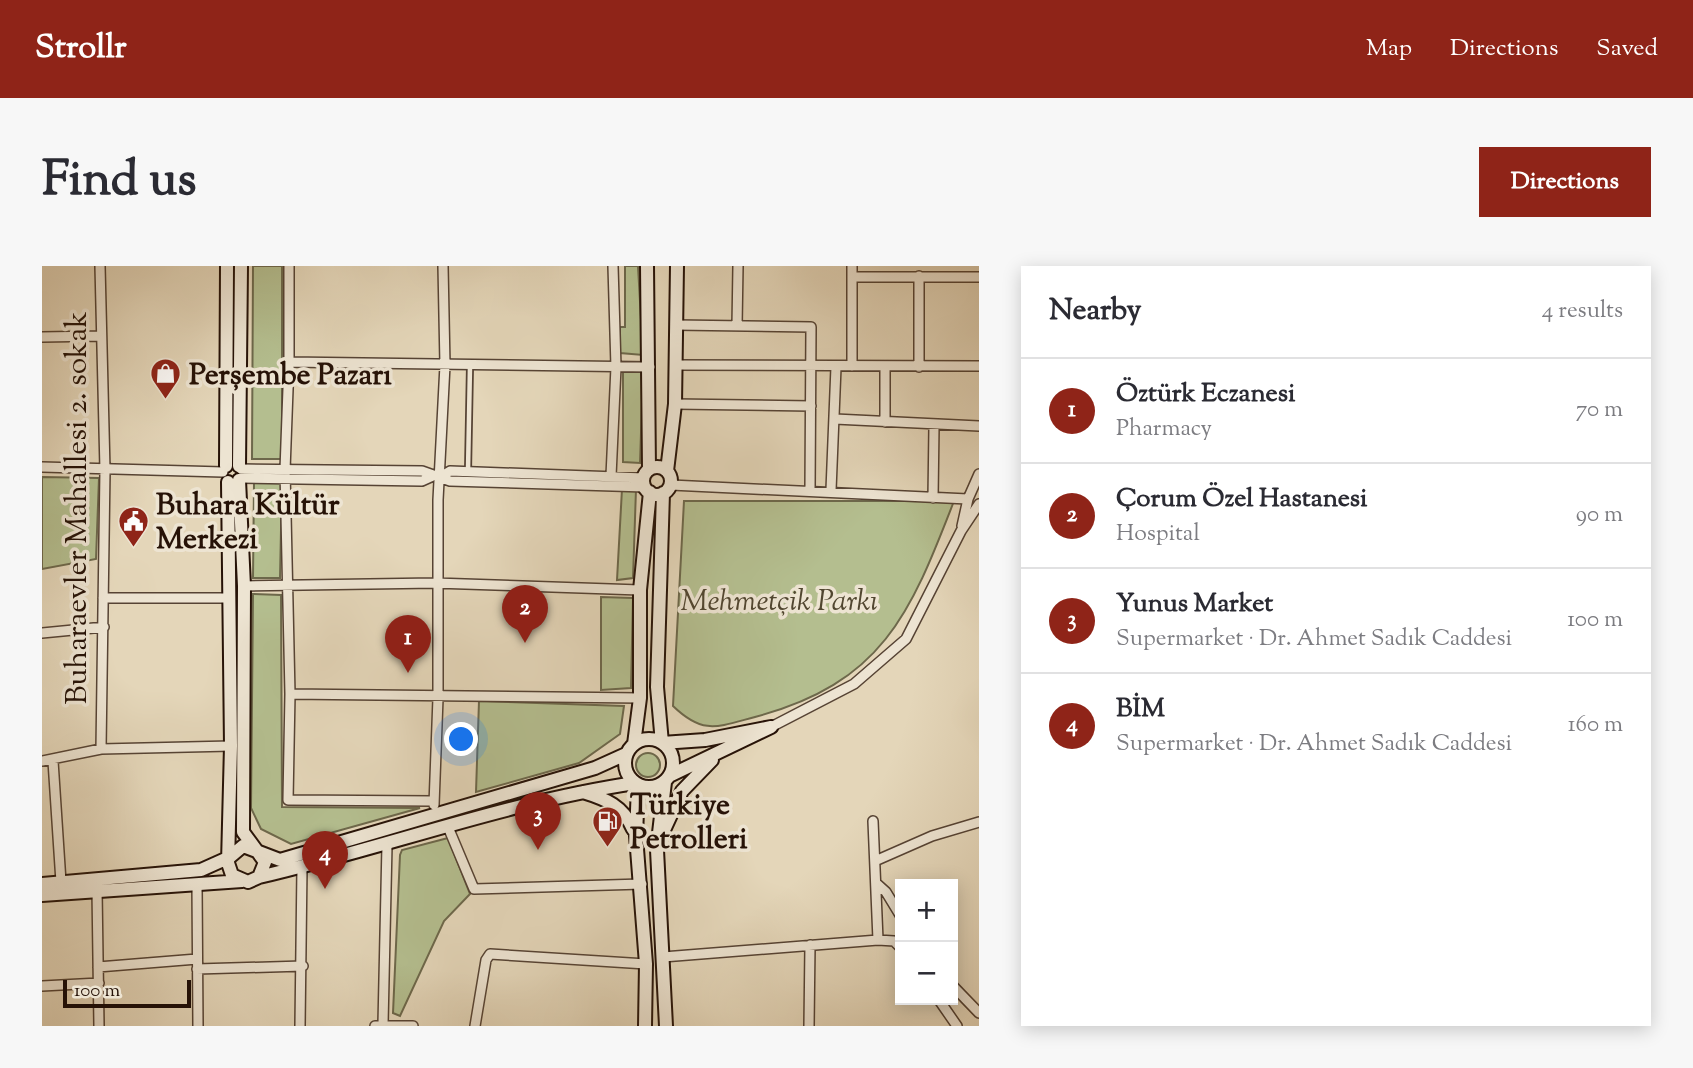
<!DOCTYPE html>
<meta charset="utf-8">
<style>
:root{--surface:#fff;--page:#f7f7f7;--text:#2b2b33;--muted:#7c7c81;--line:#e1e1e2;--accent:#8f2418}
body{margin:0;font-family:"Sorts Mill Goudy",serif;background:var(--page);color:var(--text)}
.controls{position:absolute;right:21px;bottom:21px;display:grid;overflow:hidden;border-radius:0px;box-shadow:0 4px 18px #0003}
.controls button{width:63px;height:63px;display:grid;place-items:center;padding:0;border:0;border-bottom:2px solid var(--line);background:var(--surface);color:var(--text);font:35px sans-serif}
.scale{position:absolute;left:21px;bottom:18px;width:128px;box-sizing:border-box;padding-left:7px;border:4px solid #261207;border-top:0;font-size:19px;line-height:24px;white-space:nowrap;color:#261207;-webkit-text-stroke:5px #ede4d2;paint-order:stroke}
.you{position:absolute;left:420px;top:474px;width:24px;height:24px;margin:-18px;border:5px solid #fff;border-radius:50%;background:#1a73e8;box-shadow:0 0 0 10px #1a73e833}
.badge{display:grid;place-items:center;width:46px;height:46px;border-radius:50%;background:var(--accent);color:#fff;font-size:23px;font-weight:700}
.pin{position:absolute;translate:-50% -58px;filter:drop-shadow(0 2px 4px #0008)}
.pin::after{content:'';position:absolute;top:37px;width:24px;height:21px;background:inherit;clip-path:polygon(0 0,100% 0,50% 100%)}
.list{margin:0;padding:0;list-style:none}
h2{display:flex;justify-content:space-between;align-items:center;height:91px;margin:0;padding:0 28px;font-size:30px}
h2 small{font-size:23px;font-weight:400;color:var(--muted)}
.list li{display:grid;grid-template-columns:46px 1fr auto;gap:21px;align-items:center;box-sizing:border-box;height:105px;padding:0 28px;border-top:2px solid var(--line)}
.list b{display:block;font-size:26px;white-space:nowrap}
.list p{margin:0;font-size:23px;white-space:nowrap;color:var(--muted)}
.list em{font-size:23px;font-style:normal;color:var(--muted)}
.map{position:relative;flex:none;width:937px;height:760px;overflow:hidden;border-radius:0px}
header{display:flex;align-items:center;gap:42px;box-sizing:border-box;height:98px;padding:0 35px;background:var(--accent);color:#fff}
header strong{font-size:33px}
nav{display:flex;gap:38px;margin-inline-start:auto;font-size:24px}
.intro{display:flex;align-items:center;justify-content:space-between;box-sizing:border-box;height:168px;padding:0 42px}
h1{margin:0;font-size:49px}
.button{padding:18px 32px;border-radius:0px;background:var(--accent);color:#fff;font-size:24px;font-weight:700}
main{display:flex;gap:42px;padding:0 42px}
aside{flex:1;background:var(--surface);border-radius:0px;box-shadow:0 4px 18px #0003}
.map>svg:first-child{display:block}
.green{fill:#b4be8f;stroke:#6d684b;stroke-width:2}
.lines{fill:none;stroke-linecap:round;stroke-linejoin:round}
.lane-casing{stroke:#564334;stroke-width:8}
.street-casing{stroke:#564334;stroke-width:12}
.secondary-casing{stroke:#261207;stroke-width:16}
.lane{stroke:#ede4d2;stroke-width:4.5}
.street{stroke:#ede4d2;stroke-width:9}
.secondary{stroke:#ede4d2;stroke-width:12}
.labels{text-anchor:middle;stroke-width:7;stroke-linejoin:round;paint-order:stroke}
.poi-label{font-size:30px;font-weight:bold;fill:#261207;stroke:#ede4d2;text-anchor:start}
.street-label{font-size:30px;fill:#261207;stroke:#ede4d2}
.park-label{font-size:30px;font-style:italic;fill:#514630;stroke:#ede4d2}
</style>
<header>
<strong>Strollr</strong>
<nav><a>Map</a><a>Directions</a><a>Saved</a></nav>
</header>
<div class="intro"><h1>Find us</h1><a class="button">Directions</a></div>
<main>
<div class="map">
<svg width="937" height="760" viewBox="0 0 937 760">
<rect width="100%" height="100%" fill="#e4d6b9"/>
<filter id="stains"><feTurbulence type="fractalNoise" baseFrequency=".00286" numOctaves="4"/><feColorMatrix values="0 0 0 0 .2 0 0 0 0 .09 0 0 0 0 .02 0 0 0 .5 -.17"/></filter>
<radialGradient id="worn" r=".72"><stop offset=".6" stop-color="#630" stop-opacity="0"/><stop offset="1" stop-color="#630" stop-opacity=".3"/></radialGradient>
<path class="green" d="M211,0H240V193H210Z
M583,0H596L601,89L578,87V61H583Z
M581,106H601L598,197L581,196Z
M0,211L57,212L54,293L0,303Z
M212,217H240L238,312H211Z
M580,223H594L591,312L575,314Z
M642,235H912C868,349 840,417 713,451C675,461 661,469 631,440Z
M211,328L239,329L240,541L378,542L249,578L219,563L209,542Z
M559,331L591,332L589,422L559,424Z
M437,435L582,440L578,468L537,497L434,526Z
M594 499a12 12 0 1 1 24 0a12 12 0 1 1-24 0Z
M406,572L428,628L402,655L358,750L351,747L358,589L360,584Z"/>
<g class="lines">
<defs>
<path id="lane" d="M426,205L428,100"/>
<path id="street" d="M58,0L63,204L59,483
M247,0V96L243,204L248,428L246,534L390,535
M810,0V100
M877,10V101
M811,11H937
M634,59L769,61L768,224
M695,60L696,0
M0,71L58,70
M247,96L608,101
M634,99L937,100
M633,138L769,140
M793,153L937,160
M843,156V100
M0,201L181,206
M199,203L380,205L408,215L603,221
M400,210L408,205L602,212
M569,210L574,101L571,0
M199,212L380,215L391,210
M629,219L926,233
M789,224L794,101
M891,232L892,160
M920,260L926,233L937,208
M202,320L393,317L598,324
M61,332H185
M0,367L62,361
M248,428L598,432
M729,461L812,418L864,373L919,265L937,238
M0,495L59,483L189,480
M11,495L19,616
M392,539L396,432V234L403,99L401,0
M831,555L836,674L852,675L858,681
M406,561L432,623L600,618
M833,595L890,570L937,556
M834,617L844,626L858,649
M155,619L156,760
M55,624L57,760
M621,691L836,674
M56,701L155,693
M155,703L261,700
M0,720L57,717
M911,720L937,747
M897,734L915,760
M341,758L345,579
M258,760L260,601
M333,760H371
M433,760L444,694L448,688L604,698
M767,760L768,679"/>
<path id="secondary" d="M605,0L607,203
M184,200L185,0
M197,200L199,0
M601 215a14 14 0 1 1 28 0a14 14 0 1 1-28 0Z
M625,205L633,138L635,0
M186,216L189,480L186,597L190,609L206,616L217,611L223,596L201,566L202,320L197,214
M621,227L615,421L620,477L663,474L729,461L627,510
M583 497a24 24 0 1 1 48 0a24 24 0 1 1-48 0Z
M592,478L598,432V324L608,226
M623,516L615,584L624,760
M596,519L594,570L604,698L603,760
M541,526C564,533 581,540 591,563
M622,564L640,525L670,494
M217,611C342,582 465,536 593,517
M0,618L159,604L188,591L201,580L238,594L553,502L584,488
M0,629L200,615"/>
</defs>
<use href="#lane" class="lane-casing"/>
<use href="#street" class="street-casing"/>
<use href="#secondary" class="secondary-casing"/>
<use href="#lane" class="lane"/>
<use href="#street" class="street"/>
<use href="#secondary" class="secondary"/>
</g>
<defs>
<symbol id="shop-pin" viewBox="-11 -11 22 30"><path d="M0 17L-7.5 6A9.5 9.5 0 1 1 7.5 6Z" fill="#8f2418" stroke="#ede4d2"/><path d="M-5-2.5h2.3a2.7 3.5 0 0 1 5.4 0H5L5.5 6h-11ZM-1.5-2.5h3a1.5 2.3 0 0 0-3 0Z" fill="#fff"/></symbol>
<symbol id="civic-pin" viewBox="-11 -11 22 30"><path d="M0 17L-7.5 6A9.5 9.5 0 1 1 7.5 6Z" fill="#8f2418" stroke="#ede4d2"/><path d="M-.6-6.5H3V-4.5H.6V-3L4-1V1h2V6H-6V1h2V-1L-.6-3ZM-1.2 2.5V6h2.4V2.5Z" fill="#fff"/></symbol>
<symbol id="fuel-pin" viewBox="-11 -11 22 30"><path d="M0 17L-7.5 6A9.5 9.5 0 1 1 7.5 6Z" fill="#8f2418" stroke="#ede4d2"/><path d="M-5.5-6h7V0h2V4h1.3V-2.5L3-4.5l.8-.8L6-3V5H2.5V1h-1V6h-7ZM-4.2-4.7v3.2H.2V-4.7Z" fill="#fff"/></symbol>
</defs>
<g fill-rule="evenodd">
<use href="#shop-pin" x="106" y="90" width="35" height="47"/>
<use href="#civic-pin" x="74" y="238" width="35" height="47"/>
<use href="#fuel-pin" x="548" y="538" width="35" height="47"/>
</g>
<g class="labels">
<g class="poi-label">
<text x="147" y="118">Perşembe Pazarı</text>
<text x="114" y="248">Buhara Kültür<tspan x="114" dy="34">Merkezi</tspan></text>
<text x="588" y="548">Türkiye<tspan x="588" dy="34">Petrolleri</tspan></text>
</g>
<g class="street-label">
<text transform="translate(34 242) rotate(-90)" y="10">Buharaevler Mahallesi 2. sokak</text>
</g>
<g class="park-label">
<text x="737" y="344">Mehmetçik Parkı</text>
</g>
</g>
<rect width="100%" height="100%" filter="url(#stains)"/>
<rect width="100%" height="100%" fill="url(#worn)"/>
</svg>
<div class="controls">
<button>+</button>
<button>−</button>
</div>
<div class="scale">100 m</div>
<div class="you"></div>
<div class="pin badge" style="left:366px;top:407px">1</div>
<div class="pin badge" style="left:483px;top:377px">2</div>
<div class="pin badge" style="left:496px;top:584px">3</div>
<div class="pin badge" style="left:283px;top:623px">4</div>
</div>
<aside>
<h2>Nearby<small>4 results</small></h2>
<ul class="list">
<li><span class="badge">1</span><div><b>Öztürk Eczanesi</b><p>Pharmacy</p></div><em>70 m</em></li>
<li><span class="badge">2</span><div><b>Çorum Özel Hastanesi</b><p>Hospital</p></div><em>90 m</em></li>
<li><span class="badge">3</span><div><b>Yunus Market</b><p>Supermarket · Dr. Ahmet Sadık Caddesi</p></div><em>100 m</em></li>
<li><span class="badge">4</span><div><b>BİM</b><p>Supermarket · Dr. Ahmet Sadık Caddesi</p></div><em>160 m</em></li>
</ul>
</aside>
</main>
